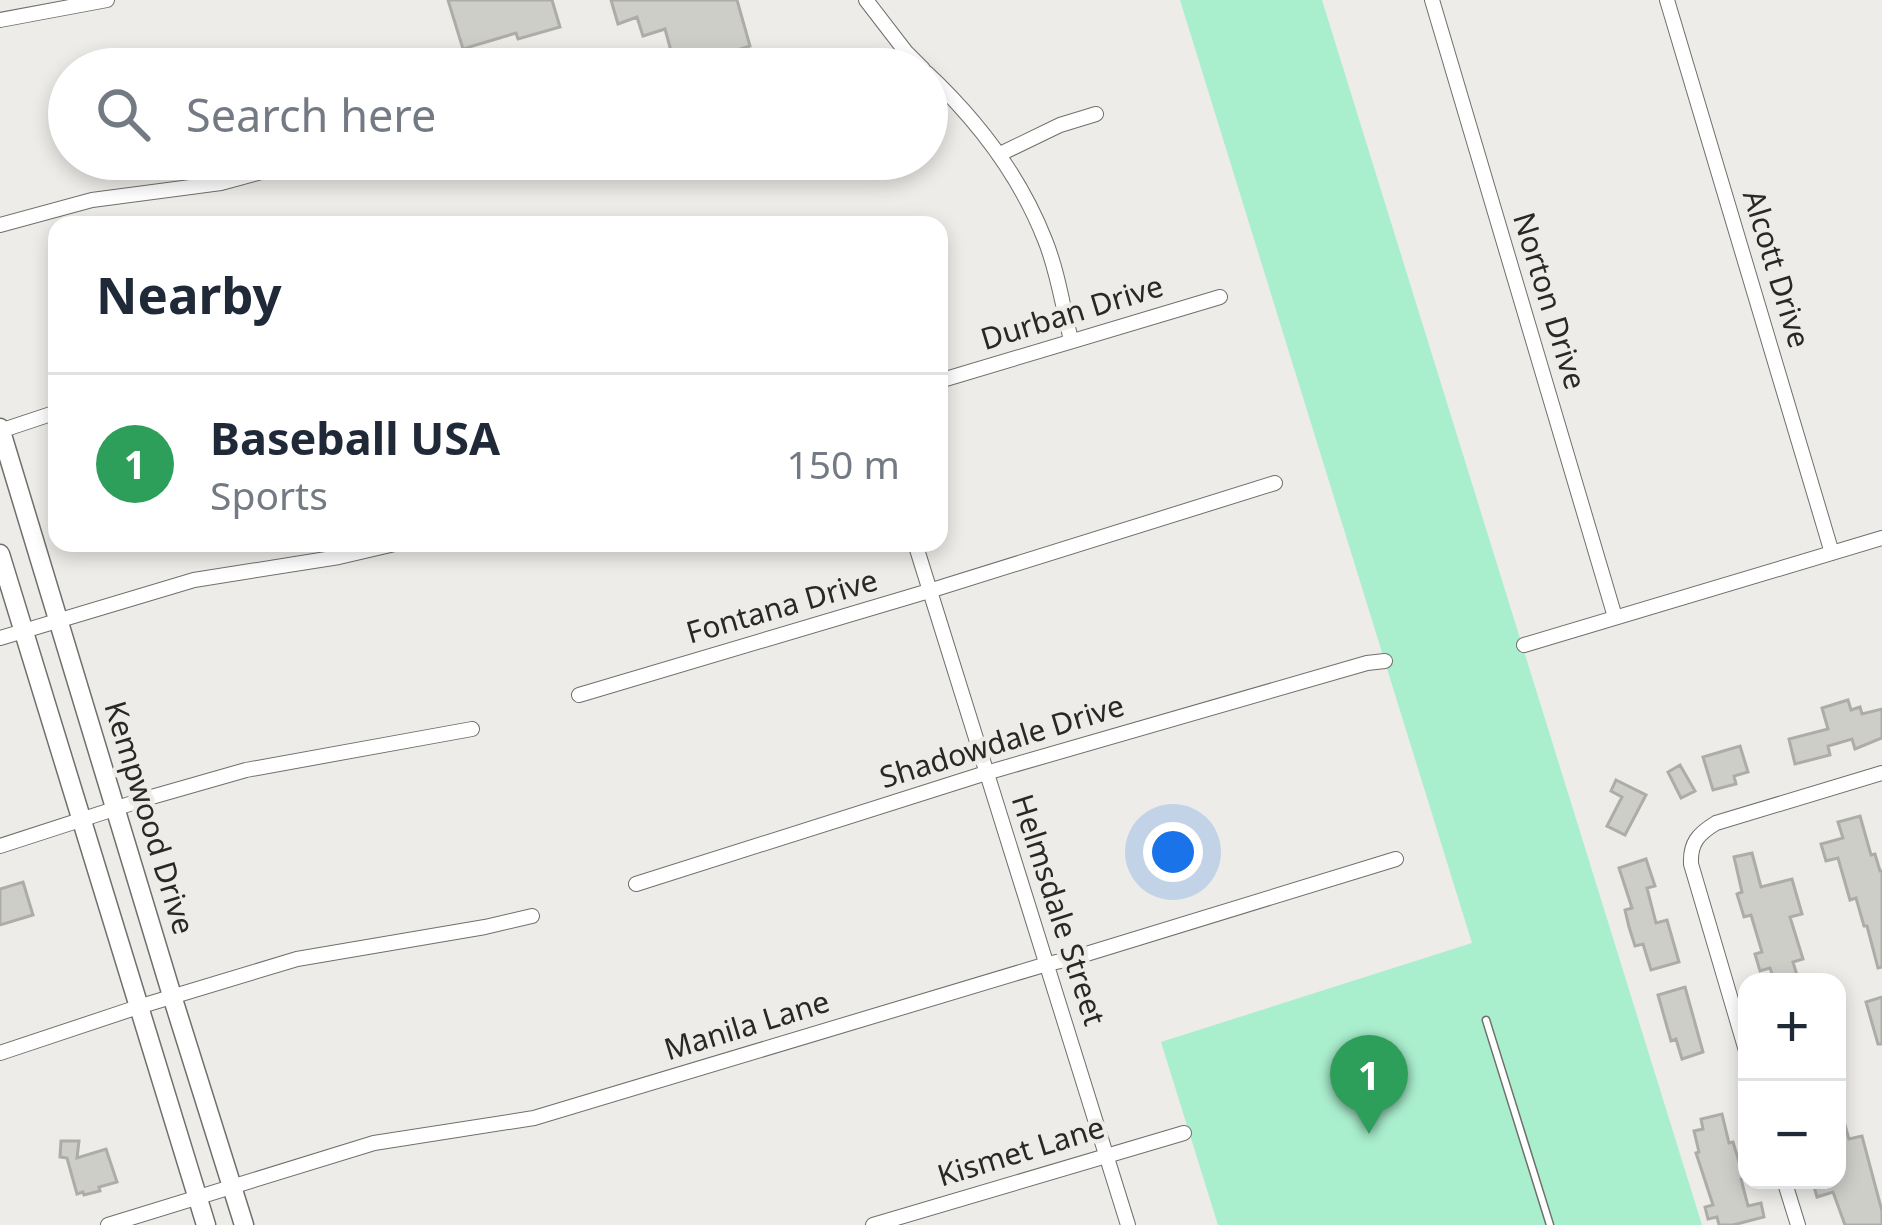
<!DOCTYPE html>
<meta charset="utf-8">
<style>
:root{--surface:#fff;--page:#f6f6f7;--text:#1f2937;--muted:#747a83;--line:#e0e1e3;--accent:#5b762a}
body{margin:0;font-family:"Noto Sans",sans-serif;background:var(--page);color:var(--text)}
.controls{position:absolute;right:36px;bottom:36px;display:grid;overflow:hidden;border-radius:24px;box-shadow:0 6px 18px #0003}
.controls button{width:108px;height:108px;display:grid;place-items:center;padding:0;border:0;border-bottom:3px solid var(--line);background:var(--surface);color:var(--text);font:60px sans-serif}
.you{position:absolute;left:1173px;top:852px;width:42px;height:42px;margin:-30px;border:9px solid #fff;border-radius:50%;background:#1a73e8;box-shadow:0 0 0 18px #1a73e833}
.badge{display:grid;place-items:center;width:78px;height:78px;border-radius:50%;background:var(--accent);color:#fff;font-size:39px;font-weight:700}
.pin{position:absolute;translate:-50% -99px;filter:drop-shadow(0 3px 6px #0008)}
.pin::after{content:'';position:absolute;top:63px;width:42px;height:36px;background:inherit;clip-path:polygon(0 0,100% 0,50% 100%)}
.list{margin:0;padding:0;list-style:none}
h2{display:flex;justify-content:space-between;align-items:center;height:156px;margin:0;padding:0 48px;font-size:51px}
h2 small{font-size:39px;font-weight:400;color:var(--muted)}
.list li{display:grid;grid-template-columns:78px 1fr auto;gap:36px;align-items:center;box-sizing:border-box;height:180px;padding:0 48px;border-top:3px solid var(--line)}
.list b{display:block;font-size:45px;white-space:nowrap}
.list p{margin:0;font-size:39px;white-space:nowrap;color:var(--muted)}
.list em{font-size:39px;font-style:normal;color:var(--muted)}
.icon{flex:none;width:66px;height:66px;fill:none;stroke:currentColor;stroke-width:2;stroke-linecap:round;stroke-linejoin:round}
.map{position:relative;flex:none;width:1882px;height:1225px;overflow:hidden}
.search{position:absolute;background:var(--surface);box-shadow:0 6px 18px #0003;left:48px;top:48px;width:900px;height:132px;display:flex;align-items:center;gap:30px;box-sizing:border-box;padding:0 42px;border-radius:66px;color:var(--muted);font-size:45px}
.panel{position:absolute;background:var(--surface);box-shadow:0 6px 18px #0003;left:48px;top:216px;width:900px;height:336px;border-radius:24px}
.map>svg:first-child{display:block}
.green{fill:#a9eecd}
.building{fill:#cecec9;stroke:#adaca8;stroke-width:3}
.lines{fill:none;stroke-linecap:round;stroke-linejoin:round}
.service-casing{stroke:#706f6b;stroke-width:9}
.minor-casing{stroke:#706f6b;stroke-width:16}
.secondary-casing{stroke:#706f6b;stroke-width:21}
.service{stroke:#fff;stroke-width:6}
.minor{stroke:#fff;stroke-width:14}
.secondary{stroke:#fff;stroke-width:18}
.labels{text-anchor:middle;stroke-width:9;stroke-linejoin:round;paint-order:stroke}
.street-label{font-size:30px;fill:#282826;stroke:#edece8}
</style>
<div class="map">
<svg width="1882" height="1225" viewBox="0 0 1882 1225">
<rect width="100%" height="100%" fill="#edece8"/>
<path class="green" d="M1180,0H1322L1702,1225H1218L1161,1042L1472,943Z"/>
<path class="building" d="M448,0H552L560,27L518,39L516,33L463,49Z
M611,0H737L750,46L676,69L665,29L643,36L637,17L618,24Z
M1848,700L1851,710L1860,707L1862,714L1882,709V738L1855,749L1852,739L1828,746L1830,755L1795,764L1789,739L1828,729L1822,708Z
M1740,746L1748,772L1734,776L1736,784L1713,790L1703,757Z
M1680,765L1695,791L1681,798L1668,772Z
M1616,780L1646,795L1625,835L1607,826L1622,797L1611,791Z
M1860,816L1871,855L1875,854L1880,871H1882V967L1878,968L1867,926H1864L1856,898L1850,900L1838,858L1826,861L1821,844L1843,838L1838,822Z
M1752,853L1761,887L1792,879L1802,914L1790,917L1803,959L1793,962L1799,982H1775L1770,968L1760,971L1755,954L1762,952L1751,915L1744,917L1737,894L1742,892L1734,857Z
M1646,859L1655,886L1647,888L1656,923L1667,920L1679,962L1651,970L1643,944L1635,946L1629,927L1625,910L1632,908L1619,868Z
M23,882L33,915L0,925V889Z
M1685,987L1703,1052L1682,1059L1676,1039L1671,1041L1658,995Z
M1882,997V1044H1878L1866,1002Z
M1840,1108L1849,1139L1862,1136L1882,1211V1225H1845L1833,1192L1817,1197L1813,1183L1837,1180V1109Z
M1722,1114L1729,1143L1733,1142L1744,1178L1741,1179L1748,1206L1761,1203L1764,1217L1733,1225H1719L1717,1217L1708,1219L1705,1207L1713,1205L1696,1153L1699,1152L1694,1131L1703,1129L1701,1119Z
M61,1141H79L77,1158L106,1149L117,1182L99,1187L100,1191L84,1195L83,1192L77,1194L67,1158L60,1157Z"/>
<g class="lines">
<defs>
<path id="service" d="M1486,1020L1550,1225"/>
<path id="minor" d="M866,0L906,52L923,69
M1432,0L1615,617
M1667,0L1832,553
M0,20L107,0
M927,73C977,120 1020,176 1045,240C1058,272 1063,308 1071,340
M1000,154L1060,125L1096,114
M0,225L92,200L221,183L309,159
M939,381L1220,297
M0,431L57,412
M915,543L1128,1225
M0,638L194,580L339,557L399,543
M1524,645L1882,538
M579,695L929,591L1275,483
M0,846L148,798L246,770L472,729
M636,884L986,773L1367,663L1385,661
M0,1053L138,1007L297,959L485,927L532,916
M1747,1054L1691,864C1690,843 1698,834 1716,823L1882,773
M1784,1180L1798,1225
M108,1225L374,1143L534,1118L1047,964L1070,959L1396,859
M873,1225L1184,1133"/>
<path id="secondary" d="M0,428L173,999L244,1225
M0,554L206,1225"/>
</defs>
<use href="#service" class="service-casing"/>
<use href="#minor" class="minor-casing"/>
<use href="#secondary" class="secondary-casing"/>
<use href="#service" class="service"/>
<use href="#minor" class="minor"/>
<use href="#secondary" class="secondary"/>
</g>
<g class="labels">
<g class="street-label">
<text transform="translate(1776 269) rotate(73)" y="10">Alcott Drive</text>
<text transform="translate(1549 301) rotate(73)" y="10">Norton Drive</text>
<text transform="translate(1072 313) rotate(-17)" y="10">Durban Drive</text>
<text transform="translate(782 607) rotate(-16)" y="10">Fontana Drive</text>
<text transform="translate(1002 742) rotate(-17)" y="10">Shadowdale Drive</text>
<text transform="translate(149 818) rotate(73)" y="10">Kempwood Drive</text>
<text transform="translate(1058 910) rotate(72)" y="10">Helmsdale Street</text>
<text transform="translate(747 1026) rotate(-17)" y="10">Manila Lane</text>
<text transform="translate(1021 1152) rotate(-17)" y="10">Kismet Lane</text>
</g>
</g>
</svg>
<div class="controls">
<button>+</button>
<button>−</button>
</div>
<div class="you"></div>
<div class="pin badge" style="left:1369px;top:1134px;background:#2e9e5b">1</div>
<div class="search"><svg class="icon" aria-label="search" viewBox="0 0 24 24"><circle cx="10" cy="10" r="6"/><path d="M15 15l6 6"/></svg>Search here</div>
<section class="panel">
<h2>Nearby<small></small></h2>
<ul class="list">
<li><span class="badge" style="background:#2e9e5b">1</span><div><b>Baseball USA</b><p>Sports</p></div><em>150 m</em></li>
</ul>
</section>
</div>
